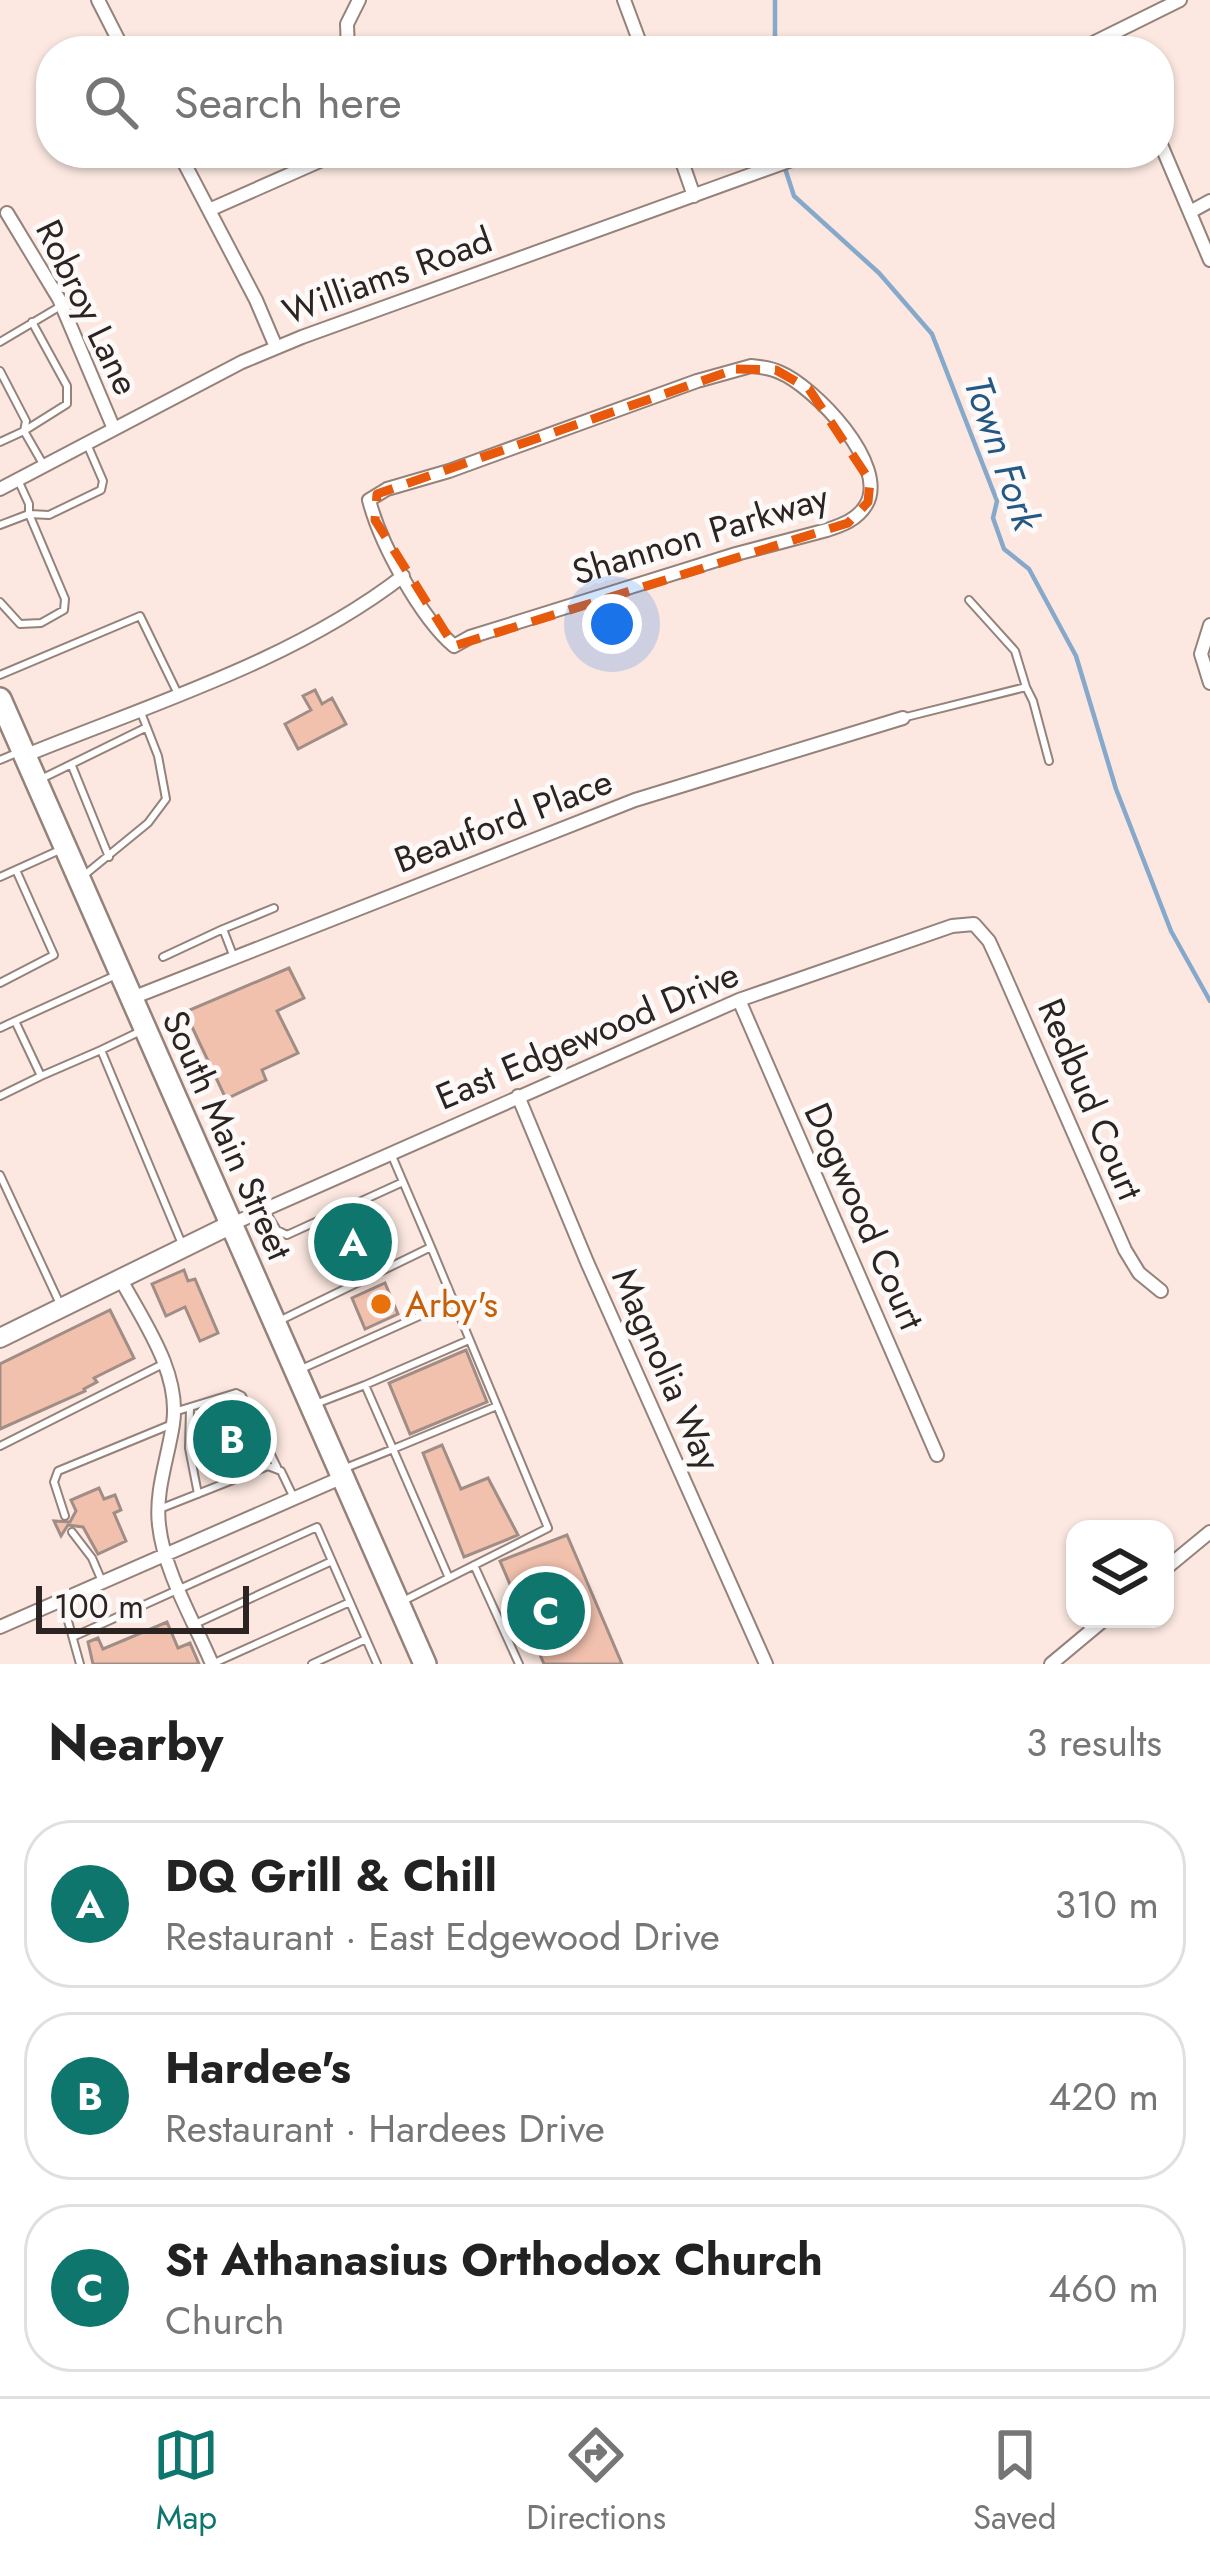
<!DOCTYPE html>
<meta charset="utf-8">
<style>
:root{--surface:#fff;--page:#f6f6f6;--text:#222;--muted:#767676;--line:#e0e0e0;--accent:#0f766e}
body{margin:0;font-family:Jost,sans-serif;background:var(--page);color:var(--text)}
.controls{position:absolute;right:36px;bottom:36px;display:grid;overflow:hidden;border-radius:24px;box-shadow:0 3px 9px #0004}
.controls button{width:108px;height:108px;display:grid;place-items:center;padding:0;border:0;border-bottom:3px solid var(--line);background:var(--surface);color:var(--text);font:60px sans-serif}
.scale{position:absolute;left:36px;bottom:30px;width:213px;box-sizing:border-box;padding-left:12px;border:6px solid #2b2422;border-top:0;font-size:33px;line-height:42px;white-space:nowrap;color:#2b2422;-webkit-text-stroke:9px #fdf9f8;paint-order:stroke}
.you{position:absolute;left:612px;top:624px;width:42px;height:42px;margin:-30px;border:9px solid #fff;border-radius:50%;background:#1a73e8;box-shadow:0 0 0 18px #1a73e833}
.badge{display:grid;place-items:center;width:78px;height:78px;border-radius:50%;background:var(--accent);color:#fff;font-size:39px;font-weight:700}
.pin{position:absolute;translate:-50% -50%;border:6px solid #fff;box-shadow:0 3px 12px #0006}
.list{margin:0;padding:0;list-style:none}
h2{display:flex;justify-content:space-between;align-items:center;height:156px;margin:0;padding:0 48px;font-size:51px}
h2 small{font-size:39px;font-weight:400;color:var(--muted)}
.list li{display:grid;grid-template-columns:78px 1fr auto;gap:36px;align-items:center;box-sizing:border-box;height:168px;margin:0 24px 24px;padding:0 24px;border:3px solid var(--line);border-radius:48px}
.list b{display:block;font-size:45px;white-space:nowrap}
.list p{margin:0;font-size:39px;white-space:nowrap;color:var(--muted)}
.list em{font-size:39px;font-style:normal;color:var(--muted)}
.icon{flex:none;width:66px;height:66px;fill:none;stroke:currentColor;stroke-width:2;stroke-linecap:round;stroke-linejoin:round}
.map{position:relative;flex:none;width:1210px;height:1664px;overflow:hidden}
.search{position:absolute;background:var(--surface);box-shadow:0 3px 9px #0004;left:36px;right:36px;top:36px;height:132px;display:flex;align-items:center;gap:30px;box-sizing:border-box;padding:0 42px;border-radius:48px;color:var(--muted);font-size:45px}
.sheet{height:732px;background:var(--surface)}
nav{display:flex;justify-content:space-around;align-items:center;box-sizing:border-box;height:168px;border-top:3px solid var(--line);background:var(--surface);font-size:33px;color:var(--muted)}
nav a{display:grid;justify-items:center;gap:6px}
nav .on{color:var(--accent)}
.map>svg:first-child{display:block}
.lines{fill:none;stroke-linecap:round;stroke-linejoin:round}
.stream{stroke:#86a9cb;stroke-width:4.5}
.building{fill:#f2c1ae;stroke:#9f8d86;stroke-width:3}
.lane-casing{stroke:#94827b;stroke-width:10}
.street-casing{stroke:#94827b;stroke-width:16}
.secondary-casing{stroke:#94827b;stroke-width:22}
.primary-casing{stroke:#94827b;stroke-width:26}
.lane{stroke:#fff;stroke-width:6}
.street{stroke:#fff;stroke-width:12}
.secondary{stroke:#fff;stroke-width:18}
.primary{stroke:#fff;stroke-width:21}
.marked{fill:none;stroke:#e8590c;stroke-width:9;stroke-dasharray:24 15;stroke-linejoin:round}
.food-dot{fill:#e8710a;stroke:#fdf9f8;stroke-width:4.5}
.labels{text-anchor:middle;stroke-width:10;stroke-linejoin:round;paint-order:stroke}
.street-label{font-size:36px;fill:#2b2422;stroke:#fdf9f8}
.food-label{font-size:36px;fill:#c56008;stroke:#fdf9f8;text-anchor:start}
.water-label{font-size:39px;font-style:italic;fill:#235884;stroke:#fdf9f8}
</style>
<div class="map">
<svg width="1210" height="1664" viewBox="0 0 1210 1664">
<rect width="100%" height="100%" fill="#fce8e1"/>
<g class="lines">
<path class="stream" d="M775,0V51
M780,153L794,196L879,273L932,334L997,501L993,518L1004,549L1029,569L1076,656L1116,789L1171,931L1210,1001"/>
</g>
<path class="building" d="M315,690L322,704L332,698L346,724L298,749L285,724L311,710L303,696Z
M289,968L304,998L277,1011L298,1053L262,1070L266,1080L226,1099L185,1012Z
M184,1270L188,1281L195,1279L218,1333L200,1341L185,1307L166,1316L152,1284Z
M385,1283L398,1314L365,1329L352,1298Z
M110,1310L134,1358L94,1378L97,1382L84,1389L85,1391L0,1429V1364Z
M466,1350L487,1402L410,1434L389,1383Z
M243,1420L255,1449L217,1466L204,1436Z
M442,1445L461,1489L488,1478L518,1535L464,1557L423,1453Z
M99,1488L104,1499L115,1495L121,1510L114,1513L126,1541L98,1554L83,1527L68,1525L61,1536L54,1521L70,1522L76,1511L71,1500Z
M567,1535L622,1664H544L500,1561Z
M167,1622L178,1648L190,1643L199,1664H93L88,1642L98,1638L103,1649Z"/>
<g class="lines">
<defs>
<path id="lane" d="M0,342L59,307
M0,371L26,421L24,431L67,404V386L32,322
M0,442L24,431L43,464
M0,525L29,514V504L18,480
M969,600L1015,651L1026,687
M0,602L20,624L41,623L64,610L65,599L29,514L49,515L101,490L103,481L87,444
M0,675L140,616L178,694
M906,717L1026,687L1033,701L1049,761
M0,760L19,752
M72,766L109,857
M39,780L145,728
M0,877L62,849
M82,877L148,823L166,799L158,756L140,710
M223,929L274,908
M163,957L223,929L233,955
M0,983L54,955L16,870
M0,1028L15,1021
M143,1030L101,1050L182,1244
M101,1050L41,1076L15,1021L114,976
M0,1096L41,1076
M0,1175L60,1304
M266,1212L277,1230L287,1235L403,1182
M279,1321L431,1247L392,1156
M299,1370L453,1301
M365,1385L469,1340
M313,1405L365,1385L393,1449L343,1469
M190,1409L189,1448L198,1494
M174,1412L236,1393L242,1396L277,1467
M0,1446L163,1364
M162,1508L268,1466L281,1471L294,1498
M65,1516L54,1482L58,1471L170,1425
M72,1532L92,1558L101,1579
M474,1565L519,1664
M449,1578L393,1449L497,1406
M405,1600L548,1528L431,1247
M63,1603L80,1664
M195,1624L332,1561
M75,1636L317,1527L377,1664
M212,1664L350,1602
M312,1664L366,1639"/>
<path id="street" d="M98,0L124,51
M624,0L643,51
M1113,34L1121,51
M348,51L347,24L359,0
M619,51L641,43
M1077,51L1180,0
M1159,140L1210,260
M179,153L256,300L276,347
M679,153L694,196
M209,210L338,153
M1190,212L1210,201
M7,213L59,299L114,429
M751,366C761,367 771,368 779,372C814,386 890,465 866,505C857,520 842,525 827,530L736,554L470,637L454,646C420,617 380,543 369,500L387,489L449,471L697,381Z
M0,489L242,362L302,337L811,153
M1210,625L1201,654L1210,683
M24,756C151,704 293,661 403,576
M132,998L635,800L903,718
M739,1000L937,1455
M518,1096L587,1262L766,1664
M232,1224L739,1000L952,926L974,924L989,941L1000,965L1125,1250L1139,1273L1161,1291
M120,1278C143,1321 181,1373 173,1424C168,1458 155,1491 159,1525C164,1572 194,1621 212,1664
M1165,1569L1210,1532
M0,1627L343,1477
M1051,1664L1105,1619"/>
<path id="secondary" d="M0,1338L232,1224"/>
<path id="primary" d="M0,699L425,1664"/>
</defs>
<use href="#lane" class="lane-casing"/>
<use href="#street" class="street-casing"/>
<use href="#secondary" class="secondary-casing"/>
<use href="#primary" class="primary-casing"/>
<use href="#lane" class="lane"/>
<use href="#street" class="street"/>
<use href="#secondary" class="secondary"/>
<use href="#primary" class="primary"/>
</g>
<path class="marked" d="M736,369L776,370L809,389L870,481L868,502L848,523L454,646L375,520L377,494Z"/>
<circle class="food-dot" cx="381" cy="1304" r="12"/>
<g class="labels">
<g class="street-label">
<text transform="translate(387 275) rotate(-20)" y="13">Williams Road</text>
<text transform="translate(88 307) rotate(64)" y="13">Robroy Lane</text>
<text transform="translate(700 534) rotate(-17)" y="13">Shannon Parkway</text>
<text transform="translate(503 820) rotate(-21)" y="13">Beauford Place</text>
<text transform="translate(587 1035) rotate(-23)" y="13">East Edgewood Drive</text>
<text transform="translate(1091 1099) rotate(67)" y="13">Redbud Court</text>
<text transform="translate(228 1135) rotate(66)" y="13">South Main Street</text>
<text transform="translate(865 1216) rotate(66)" y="13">Dogwood Court</text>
<text transform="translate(667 1369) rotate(66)" y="13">Magnolia Way</text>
</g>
<g class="food-label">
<text x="405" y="1317">Arby's</text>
</g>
<g class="water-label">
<text transform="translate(1003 453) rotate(71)" y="14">Town Fork</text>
</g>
</g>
</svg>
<div class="controls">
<button><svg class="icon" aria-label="layers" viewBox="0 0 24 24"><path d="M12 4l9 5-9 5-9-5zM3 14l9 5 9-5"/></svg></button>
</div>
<div class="scale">100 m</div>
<div class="you"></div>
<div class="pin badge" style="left:353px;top:1242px">A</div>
<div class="pin badge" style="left:232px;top:1439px">B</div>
<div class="pin badge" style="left:546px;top:1611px">C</div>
<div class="search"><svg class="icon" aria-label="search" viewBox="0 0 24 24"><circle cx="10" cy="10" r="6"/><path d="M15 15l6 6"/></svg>Search here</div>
</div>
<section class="sheet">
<h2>Nearby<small>3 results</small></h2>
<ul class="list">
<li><span class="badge">A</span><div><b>DQ Grill &amp; Chill</b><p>Restaurant · East Edgewood Drive</p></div><em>310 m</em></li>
<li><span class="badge">B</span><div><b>Hardee's</b><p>Restaurant · Hardees Drive</p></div><em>420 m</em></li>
<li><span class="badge">C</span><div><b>St Athanasius Orthodox Church</b><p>Church</p></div><em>460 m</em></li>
</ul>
</section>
<nav>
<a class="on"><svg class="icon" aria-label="map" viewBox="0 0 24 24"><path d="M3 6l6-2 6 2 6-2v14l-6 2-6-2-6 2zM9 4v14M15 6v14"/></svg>Map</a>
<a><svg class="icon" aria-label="directions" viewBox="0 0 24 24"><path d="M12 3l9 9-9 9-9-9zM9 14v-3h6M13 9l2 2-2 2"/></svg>Directions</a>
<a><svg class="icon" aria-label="saved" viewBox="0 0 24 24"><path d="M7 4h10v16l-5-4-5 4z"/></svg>Saved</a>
</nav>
